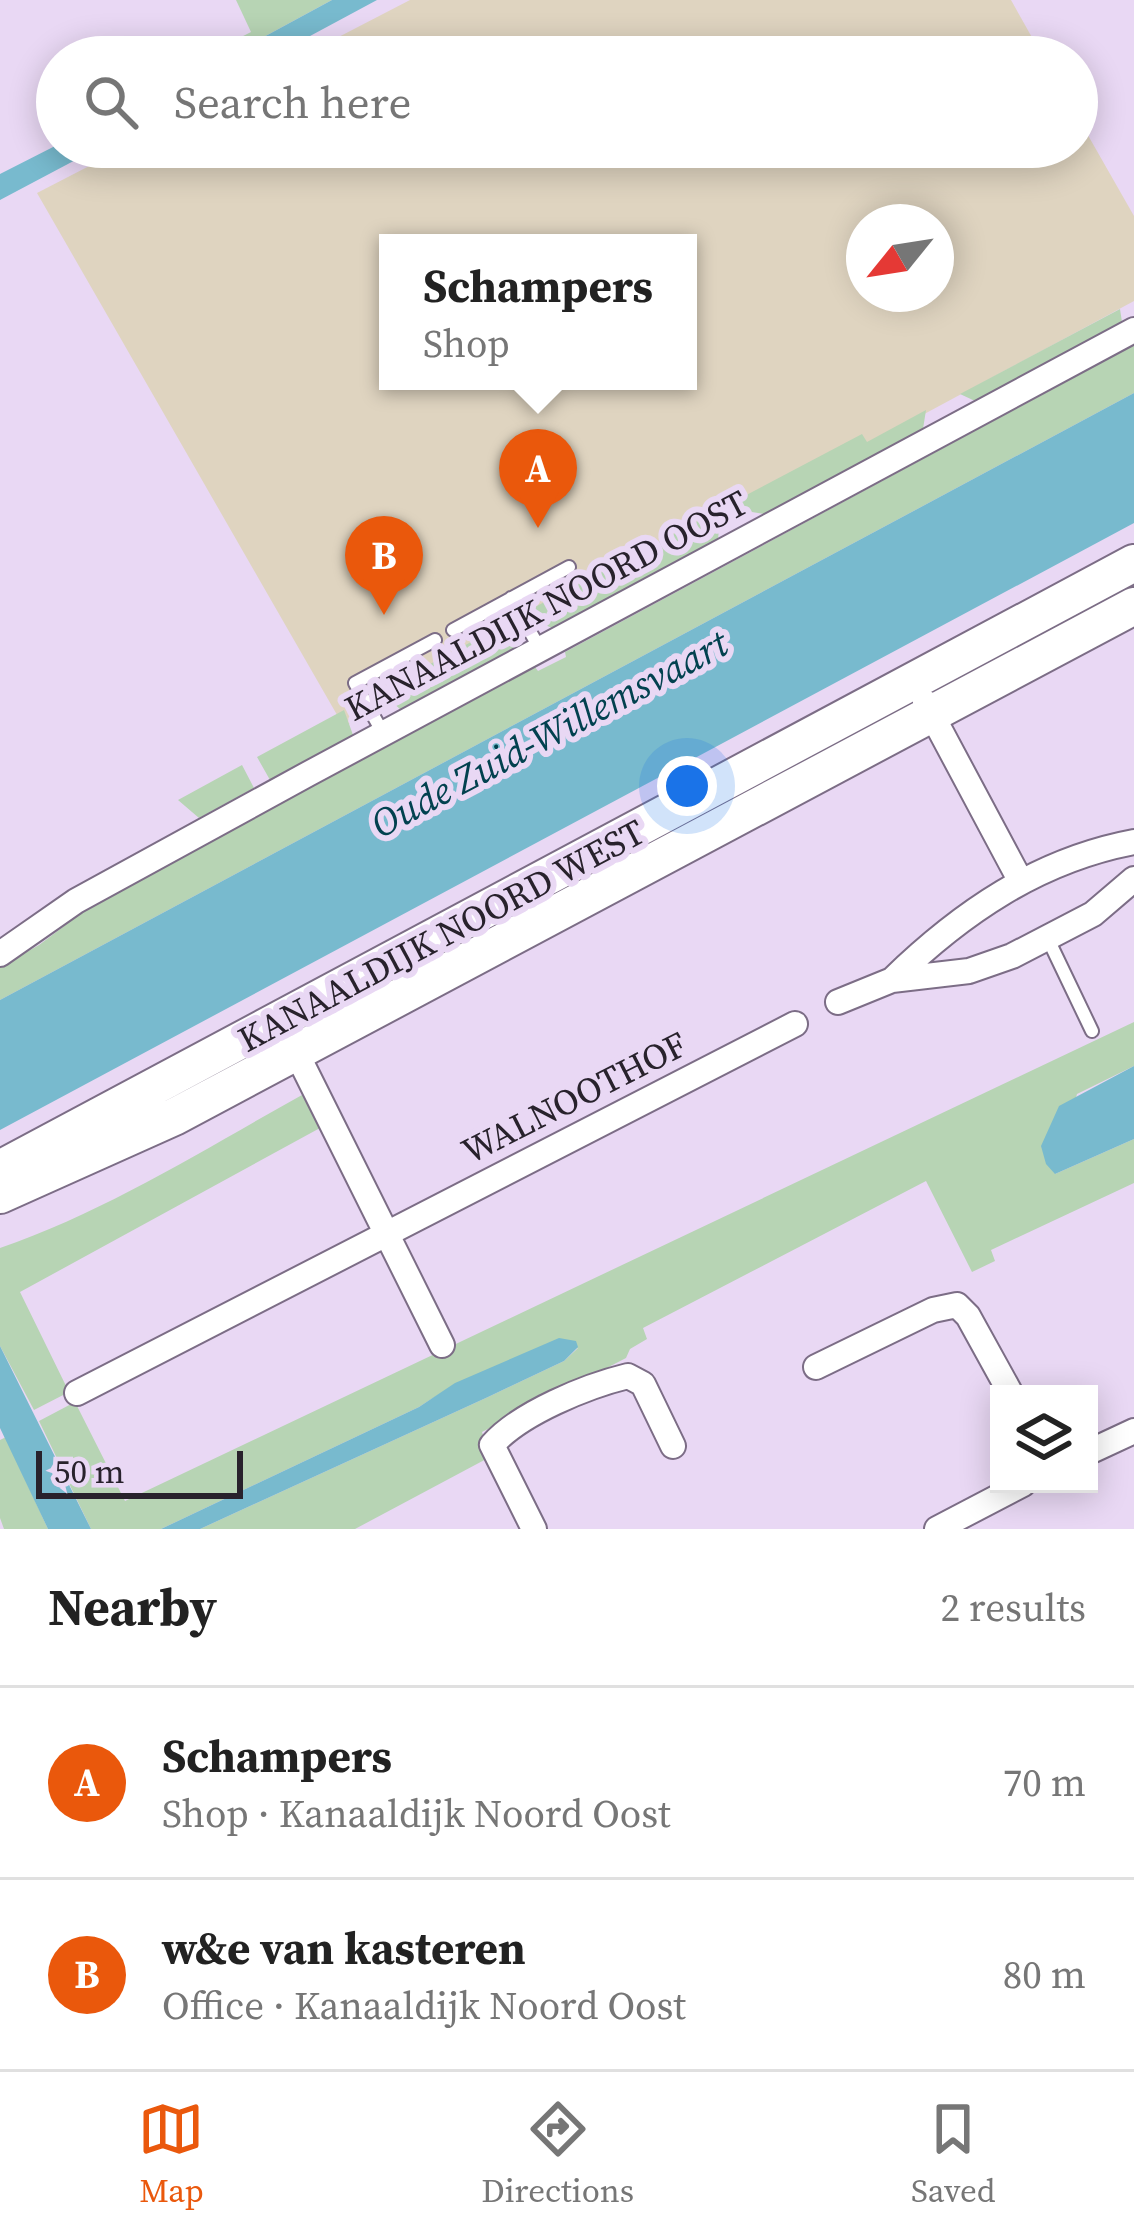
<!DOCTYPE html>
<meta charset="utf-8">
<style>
:root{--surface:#fff;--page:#f2f2f2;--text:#222;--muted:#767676;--line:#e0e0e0;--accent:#ea580c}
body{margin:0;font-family:"Source Serif 4",serif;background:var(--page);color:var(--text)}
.controls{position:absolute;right:36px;bottom:36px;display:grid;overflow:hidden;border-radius:0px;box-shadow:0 6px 30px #0003}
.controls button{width:108px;height:108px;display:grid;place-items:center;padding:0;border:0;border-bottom:3px solid var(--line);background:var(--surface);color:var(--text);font:60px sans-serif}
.compass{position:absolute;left:846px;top:204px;width:108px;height:108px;border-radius:50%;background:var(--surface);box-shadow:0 6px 30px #0003;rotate:240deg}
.scale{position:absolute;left:36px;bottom:30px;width:207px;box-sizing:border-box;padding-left:12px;border:6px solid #28222c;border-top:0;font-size:33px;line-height:42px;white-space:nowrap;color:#28222c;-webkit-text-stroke:9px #e9d8f4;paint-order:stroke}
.you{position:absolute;left:687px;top:786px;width:42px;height:42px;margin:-30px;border:9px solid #fff;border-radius:50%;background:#1a73e8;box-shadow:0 0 0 18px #1a73e833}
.badge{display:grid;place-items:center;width:78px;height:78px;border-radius:50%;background:var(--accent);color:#fff;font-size:39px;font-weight:700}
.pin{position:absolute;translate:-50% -99px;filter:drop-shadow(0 3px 6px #0008)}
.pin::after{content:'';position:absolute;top:63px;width:42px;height:36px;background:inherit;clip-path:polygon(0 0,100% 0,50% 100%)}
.popup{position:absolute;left:379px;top:234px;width:318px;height:156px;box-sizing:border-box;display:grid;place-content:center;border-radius:0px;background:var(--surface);filter:drop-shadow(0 3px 9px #0005);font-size:39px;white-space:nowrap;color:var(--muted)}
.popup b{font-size:45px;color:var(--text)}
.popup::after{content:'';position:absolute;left:50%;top:100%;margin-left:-24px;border:24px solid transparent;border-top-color:var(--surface)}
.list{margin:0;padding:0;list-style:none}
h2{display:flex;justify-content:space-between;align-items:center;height:156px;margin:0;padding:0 48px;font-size:51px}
h2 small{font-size:39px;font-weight:400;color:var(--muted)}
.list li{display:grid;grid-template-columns:78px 1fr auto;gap:36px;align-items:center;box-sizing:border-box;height:192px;padding:0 48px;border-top:3px solid var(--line)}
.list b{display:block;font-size:45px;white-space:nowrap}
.list p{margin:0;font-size:39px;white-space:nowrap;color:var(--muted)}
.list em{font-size:39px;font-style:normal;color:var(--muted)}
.icon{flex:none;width:66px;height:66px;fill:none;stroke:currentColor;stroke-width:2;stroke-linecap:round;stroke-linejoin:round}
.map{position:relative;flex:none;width:1134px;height:1529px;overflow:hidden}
.search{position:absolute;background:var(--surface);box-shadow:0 6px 30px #0003;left:36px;right:36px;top:36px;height:132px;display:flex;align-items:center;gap:30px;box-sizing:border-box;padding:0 42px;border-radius:66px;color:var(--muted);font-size:45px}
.sheet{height:540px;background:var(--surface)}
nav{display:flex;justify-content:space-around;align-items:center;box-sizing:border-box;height:168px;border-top:3px solid var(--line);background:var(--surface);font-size:33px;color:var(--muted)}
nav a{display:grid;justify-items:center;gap:6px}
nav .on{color:var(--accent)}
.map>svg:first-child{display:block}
.industrial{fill:#dfd4c0;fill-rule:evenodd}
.green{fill:#b7d4b4}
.water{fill:#78bace}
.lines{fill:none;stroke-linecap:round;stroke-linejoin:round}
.service-casing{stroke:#7c6d86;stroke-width:16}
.minor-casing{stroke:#7c6d86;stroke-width:28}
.secondary-casing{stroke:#7c6d86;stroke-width:40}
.service{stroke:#fff;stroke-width:12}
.minor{stroke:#fff;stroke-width:24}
.secondary{stroke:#fff;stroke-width:36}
.labels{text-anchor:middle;stroke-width:12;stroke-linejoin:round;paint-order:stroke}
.street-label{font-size:36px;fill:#28222c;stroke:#e9d8f4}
.water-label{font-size:39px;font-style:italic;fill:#02414f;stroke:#e9d8f4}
</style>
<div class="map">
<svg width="1134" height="1529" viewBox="0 0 1134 1529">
<rect width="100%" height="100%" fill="#e9d8f4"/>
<path class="industrial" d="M410,0H1011L1043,57H300Z
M1077,116L1134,216V301L344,727L37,193L126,147H1077ZM864,222H936V294H864ZM388,243H688V381H388Z"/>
<path class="green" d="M236,0H332L227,57L204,56L251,32Z
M1120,309L1122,322L975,401L960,394Z
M1134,345V393L0,1000V967L39,945L92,905L535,667L538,671L566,657L565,652Z
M926,410L923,429L764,514L752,512L735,501L862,434L867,442Z
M711,514L719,530L718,539L552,628L543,624L533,608Z
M510,621L518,638L515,648L401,710L380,691Z
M344,710L353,735L270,780L257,757Z
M242,765L254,788L199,818L178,800Z
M1134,1022V1066L1077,1094L1055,1174L1134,1139V1183L991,1250L995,1261L972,1272L926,1181L643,1328L647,1339L630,1349L626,1358L482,1432L490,1457L355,1529H200L488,1397L564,1361L578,1348C520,1360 469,1373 419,1407L161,1529H91L39,1421L75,1402L125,1501Z
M302,1095L320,1128L20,1292L69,1392L34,1410L0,1346V1248C107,1211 203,1150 302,1095Z
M6,1437L11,1449L48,1529H4L0,1518V1440Z"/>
<path class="water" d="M332,0H377L271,57H227Z
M57,145L100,147L0,200V174Z
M1134,393V523L0,1130V1000Z
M1134,1066V1139L1055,1174L1046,1164L1041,1146L1059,1106Z
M559,1338L576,1341L578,1347L564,1361L488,1397L200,1529H161L419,1407L455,1383Z
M0,1346L91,1529H48L0,1428Z"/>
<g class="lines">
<defs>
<path id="service" d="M511,598L540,649
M453,630L569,567
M383,733L355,683L435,640
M1048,939L1092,1031"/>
<path id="minor" d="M925,702L1020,880
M0,954L76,901L308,774L1134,330
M892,980C961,913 1038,860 1134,842
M838,1002L892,980L969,971L1012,956L1093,914L1134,879
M290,1040L442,1345
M816,1367L933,1310L957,1305L968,1316L1011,1394
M77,1393L795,1024
M1089,1452L1134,1431
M534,1529L492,1445C520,1413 587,1386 628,1376L643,1384L673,1446
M937,1529L1023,1484"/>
<path id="secondary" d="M0,1169L1134,563
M0,1195L174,1117L1134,606"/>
</defs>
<use href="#service" class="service-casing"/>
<use href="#minor" class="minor-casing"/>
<use href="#secondary" class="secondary-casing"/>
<use href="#service" class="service"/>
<use href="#minor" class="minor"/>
<use href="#secondary" class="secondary"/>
</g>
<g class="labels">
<g class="street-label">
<text transform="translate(546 605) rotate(-28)" y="13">KANAALDIJK NOORD OOST</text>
<text transform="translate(441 935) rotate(-28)" y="13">KANAALDIJK NOORD WEST</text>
<text transform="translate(574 1097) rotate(-27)" y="13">WALNOOTHOF</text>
</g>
<g class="water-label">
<text transform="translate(549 733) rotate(-28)" y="14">Oude Zuid-Willemsvaart</text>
</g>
</g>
</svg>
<div class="controls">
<button><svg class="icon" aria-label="layers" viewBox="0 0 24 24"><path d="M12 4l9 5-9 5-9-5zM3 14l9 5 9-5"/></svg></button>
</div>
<svg class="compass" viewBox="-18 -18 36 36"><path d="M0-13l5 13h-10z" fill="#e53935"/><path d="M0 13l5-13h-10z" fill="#767676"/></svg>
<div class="scale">50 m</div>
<div class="you"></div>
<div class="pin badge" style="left:538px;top:528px">A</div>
<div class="popup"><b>Schampers</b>Shop</div>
<div class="pin badge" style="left:384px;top:615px">B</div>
<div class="search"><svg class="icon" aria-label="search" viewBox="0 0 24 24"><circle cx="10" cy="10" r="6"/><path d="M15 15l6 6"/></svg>Search here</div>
</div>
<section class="sheet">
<h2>Nearby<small>2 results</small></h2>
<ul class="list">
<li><span class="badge">A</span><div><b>Schampers</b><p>Shop · Kanaaldijk Noord Oost</p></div><em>70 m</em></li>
<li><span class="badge">B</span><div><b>w&amp;e van kasteren</b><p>Office · Kanaaldijk Noord Oost</p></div><em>80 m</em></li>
</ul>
</section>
<nav>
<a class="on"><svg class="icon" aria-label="map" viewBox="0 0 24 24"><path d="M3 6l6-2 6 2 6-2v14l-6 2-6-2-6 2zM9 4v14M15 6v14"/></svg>Map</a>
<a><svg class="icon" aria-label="directions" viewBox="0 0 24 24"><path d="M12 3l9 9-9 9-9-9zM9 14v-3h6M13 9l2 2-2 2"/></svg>Directions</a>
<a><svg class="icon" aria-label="saved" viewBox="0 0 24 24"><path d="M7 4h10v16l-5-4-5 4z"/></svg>Saved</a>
</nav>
